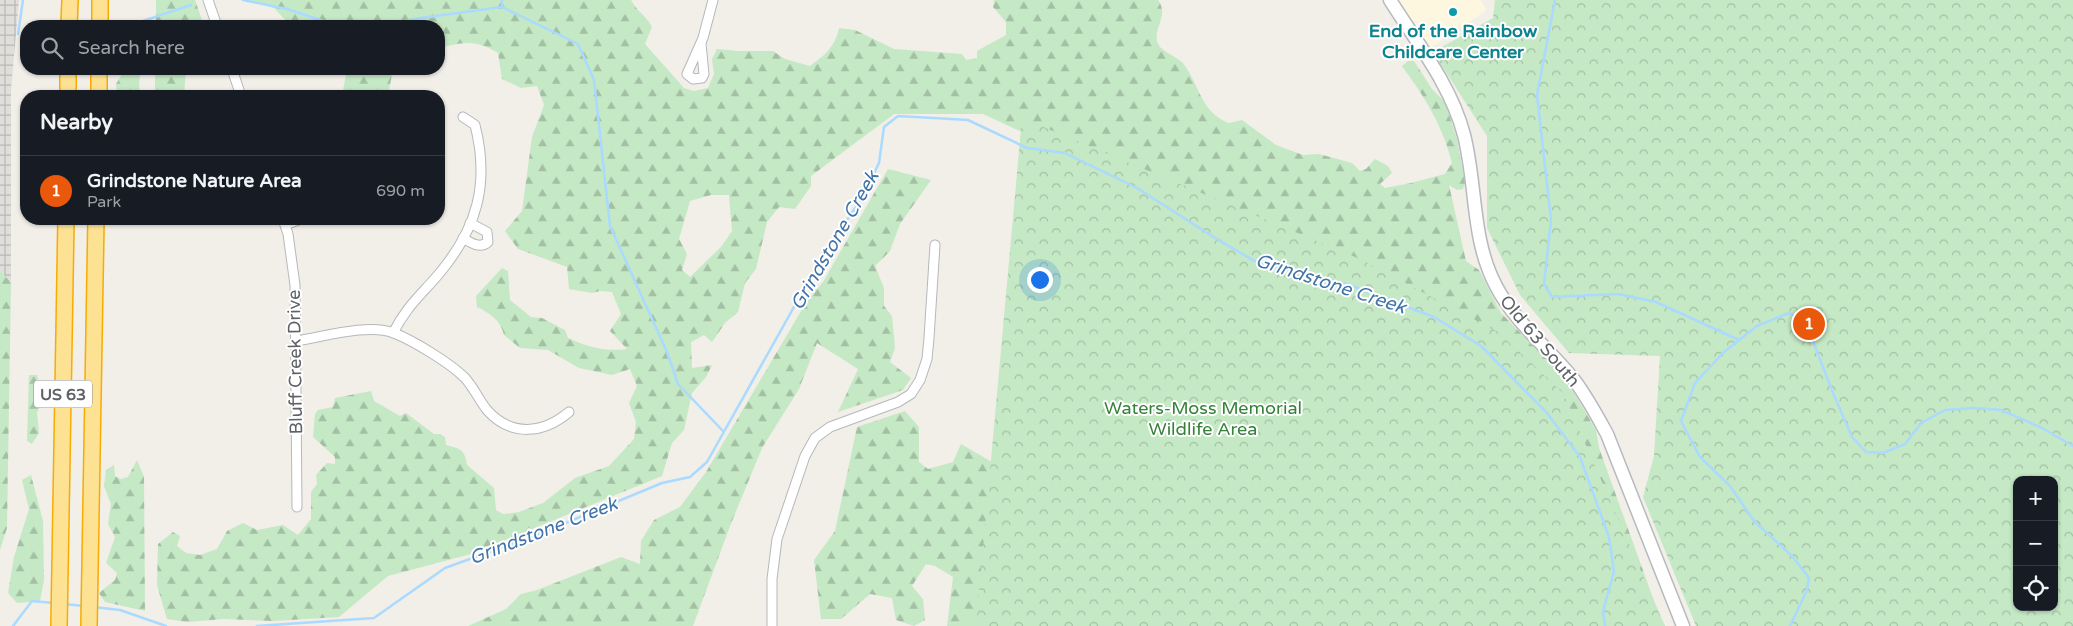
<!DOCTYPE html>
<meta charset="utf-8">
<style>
:root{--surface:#171b24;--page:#242831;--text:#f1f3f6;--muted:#9ea1a6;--line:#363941;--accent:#ea580c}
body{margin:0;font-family:"Varela Round",sans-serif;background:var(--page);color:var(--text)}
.controls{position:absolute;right:15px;bottom:15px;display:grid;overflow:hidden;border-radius:10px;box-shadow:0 1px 4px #0004}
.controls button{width:45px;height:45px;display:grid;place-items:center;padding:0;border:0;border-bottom:1px solid var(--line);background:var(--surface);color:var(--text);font:25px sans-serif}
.you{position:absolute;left:1039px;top:279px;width:18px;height:18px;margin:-12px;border:4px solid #fff;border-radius:50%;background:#1a73e8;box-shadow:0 0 0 8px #1a73e833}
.badge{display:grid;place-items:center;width:32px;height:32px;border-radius:50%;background:var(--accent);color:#fff;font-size:16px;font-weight:700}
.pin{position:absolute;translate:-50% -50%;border:2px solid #fff;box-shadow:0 1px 5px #0006}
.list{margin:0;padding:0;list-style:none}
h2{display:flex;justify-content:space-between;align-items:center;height:65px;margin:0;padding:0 20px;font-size:21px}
h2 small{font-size:16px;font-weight:400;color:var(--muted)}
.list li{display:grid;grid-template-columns:32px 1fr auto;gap:15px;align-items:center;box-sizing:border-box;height:70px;padding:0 20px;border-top:1px solid var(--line)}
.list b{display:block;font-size:19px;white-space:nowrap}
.list p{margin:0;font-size:16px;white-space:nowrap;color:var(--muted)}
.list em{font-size:16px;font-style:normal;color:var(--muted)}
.icon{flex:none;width:28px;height:28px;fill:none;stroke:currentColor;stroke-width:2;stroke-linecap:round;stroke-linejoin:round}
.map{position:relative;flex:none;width:2073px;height:626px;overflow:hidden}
.search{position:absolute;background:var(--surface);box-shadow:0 1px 4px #0004;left:20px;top:20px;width:425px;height:55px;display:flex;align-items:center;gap:12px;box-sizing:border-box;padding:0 18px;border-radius:20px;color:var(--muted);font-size:19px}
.panel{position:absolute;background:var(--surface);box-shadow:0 1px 4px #0004;left:20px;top:90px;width:425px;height:135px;border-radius:20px}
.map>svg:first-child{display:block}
.commercial{fill:#fef7e0}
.industrial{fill:url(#industrial-grid)}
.forest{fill:url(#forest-firs);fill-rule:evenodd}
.park{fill:url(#park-crowns);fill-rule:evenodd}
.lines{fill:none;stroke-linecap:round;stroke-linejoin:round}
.stream{stroke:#aadaff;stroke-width:2.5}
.street-casing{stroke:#b5b8bc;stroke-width:11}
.secondary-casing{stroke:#b6babf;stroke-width:15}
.highway-casing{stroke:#f9ab00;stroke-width:18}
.street{stroke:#fff;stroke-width:9}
.secondary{stroke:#fff;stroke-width:12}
.highway{stroke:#fde293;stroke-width:15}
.culture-dot{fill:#0f9aa8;stroke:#fff;stroke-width:2}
.labels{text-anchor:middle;stroke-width:4;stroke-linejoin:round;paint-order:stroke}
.shield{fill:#fff;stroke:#8f9295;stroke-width:1}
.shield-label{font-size:16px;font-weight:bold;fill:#5f6368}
.culture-label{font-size:18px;font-weight:bold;fill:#0d838f;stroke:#fff}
.street-label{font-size:18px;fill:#5f6368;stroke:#fff}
.park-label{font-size:18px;fill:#348238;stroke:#fff}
.water-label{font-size:19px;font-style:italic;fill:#4174aa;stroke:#fff}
</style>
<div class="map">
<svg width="2073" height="626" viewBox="0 0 2073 626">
<defs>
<pattern id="industrial-grid" width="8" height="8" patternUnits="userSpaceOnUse" patternTransform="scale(1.25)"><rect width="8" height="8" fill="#e0deda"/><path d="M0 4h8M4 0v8" fill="none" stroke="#b9b8b5"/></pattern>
<pattern id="forest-firs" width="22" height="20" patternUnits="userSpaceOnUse" patternTransform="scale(1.25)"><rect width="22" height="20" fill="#c5e8c5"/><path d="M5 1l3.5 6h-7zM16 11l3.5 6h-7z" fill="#a3c0a4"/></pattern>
<pattern id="park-crowns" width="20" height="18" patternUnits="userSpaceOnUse" patternTransform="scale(1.25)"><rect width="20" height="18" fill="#c5e8c5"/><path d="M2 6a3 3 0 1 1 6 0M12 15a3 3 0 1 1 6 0" fill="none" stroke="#a3c0a4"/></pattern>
</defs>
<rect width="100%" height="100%" fill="#f1efe8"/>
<path class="commercial" d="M1397,0H1480L1487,10L1430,48Z"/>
<path class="industrial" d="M0,0H19L11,90V282L0,271Z"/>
<path class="forest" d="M156,0H195L202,20L200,26H156Z
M251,0H631C637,12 646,15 652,27L645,44L684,88L694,91L708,88L714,74L712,59L717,49L738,51H773L785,59L810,66C825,55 835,47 839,28L855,30L894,49L962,54L966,60L977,58V51L1006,35V22L993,7L994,0H1158C1169,15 1154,27 1157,41C1159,51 1176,56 1183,63C1199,84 1201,113 1229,123L1242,120L1276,145L1303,155L1319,154L1352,163L1360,171L1366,169L1375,159L1388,166L1392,173L1380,184L1385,188L1411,183L1445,174L1452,163C1443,126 1424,96 1402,66L1408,61H1414L1432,89L1445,102L1457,139L1465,183L1463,189L1457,190L1449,185L1466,261L1479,270L1501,313L1543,356L1574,393L1596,430L1599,448L1663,626L1052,146L983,114H894L811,176V186L795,209L779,207L767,222L756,269L745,283L738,312L725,323L712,342L704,335L691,342L692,368L712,365L706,377L692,393L684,430L672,443L662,476L471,554L388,576L339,617L273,621L223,619L187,622L167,619L157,585L158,544L173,532L180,536L177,546L186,553L200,555L217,549L227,531L243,523L257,530L283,525L298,535L311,519V492L317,484L316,475L327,463L335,464V457L313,437L315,414L318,410L333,407L335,398L371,391L374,401L400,416L406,413L434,434H440L445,437L446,445C460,449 465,449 467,465L494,488L496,510L503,514L519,512L543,503L575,478L609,466L634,439L636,422L629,403L637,386L630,369L612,375L579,368L548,350L520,348L504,335C501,321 490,313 477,307L476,296L502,268L508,271L510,300L531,317L542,318L565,330L568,338C588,347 605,352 627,349L610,331L621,314L612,292L600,291L592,293L569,289L567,267L518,249L505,231L522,211L532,137L544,105L537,86L521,88L502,79L498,53C475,39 464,42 439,48V26H320L316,22L291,26L274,8L253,2ZM711,195H729L732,231L721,247L690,277L682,270L687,254L679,239L690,201Z
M125,69H141L139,83L140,96H117L116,84Z
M155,69H186L184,96H155Z
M347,69H393L388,96H342Z
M888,169L931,180L900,224L890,251L875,266L884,288V306L892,316L895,348L890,362L911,378L903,390L838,412L858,369L817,343L799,389L762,448L730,526L693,626H468L506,609L521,594L537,590L621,557L640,564L641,541L654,520L680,507L706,472L807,301L823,282Z
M0,271L11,282L7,528L0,550Z
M29,375H37L44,401L37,412L39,433L32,444L27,441Z
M905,411L919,427V462L928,469L953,462L961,444L1004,469L1063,626H947L953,577L935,566L926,564L912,586L923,599L925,620L914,626L896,620L892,598L870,594L841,619H821L814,560L835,531L857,427Z
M137,460L144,477L145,611L105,602L99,593L115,580L117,573L106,563L115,537L108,524L111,504L104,486L106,470L114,465L115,476L121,479L128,477Z
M31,475L43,521L44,580L40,601L17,603L8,593L14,557L29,509L22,480Z"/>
<path class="park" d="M1495,0H2073V626H1696L1643,497L1654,456L1660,356L1569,353L1520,295L1487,228V136L1433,52L1493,18ZM2017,480H2054V607H2017Z
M1022,118L1360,259L1498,332L1563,393L1665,626H976Z"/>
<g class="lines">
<path class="stream" d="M243,0L287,9L338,26
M502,0V7L578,44L594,80L610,226L667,352L678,384L723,431
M1555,0L1537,95L1551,220L1544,284L1552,297L1618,294L1656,302L1739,340
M128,26L191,5
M379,26L421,18L502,7
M18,34L23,0
M64,604L84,606
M94,607L120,610L166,626
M13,626L32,601L54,603
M257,626L374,618L445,568L544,532L662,483L690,477L707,462L822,257L862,198L879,163L884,127L898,116L968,120L1027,148L1065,153L1137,188L1215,238L1258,263L1347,284L1434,317L1481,346L1547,413L1580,457L1609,537L1614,572L1603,611L1605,626
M1790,626L1807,590L1809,578L1792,556L1754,521L1730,486L1700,457L1681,421L1695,383L1724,352L1757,326L1789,313L1806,323L1833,393L1852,437L1866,452L1883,453L1905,444L1921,423L1945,410L1974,408L2001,410L2042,428L2073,446"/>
<defs>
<path id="street" d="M208,0L217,26
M701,44L704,74L702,78L693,79L687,74L703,38L713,0
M232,69L241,96
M283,219L288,234L295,285L297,507
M285,225L301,219
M463,238C471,243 480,249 488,242L487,232L470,223
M393,333C407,306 419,297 438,275C477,229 490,184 475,125L463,117
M296,341C323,337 368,323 394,333C414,341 450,363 465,378C474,388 479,400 487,410C511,437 543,434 569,412
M772,626V579L777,539L805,456L815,438L830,427L898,402L911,394L920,380L927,359L929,338L935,245"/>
<path id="secondary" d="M1390,0C1417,43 1451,85 1464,135C1477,186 1471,239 1496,286C1514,321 1546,346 1571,376C1585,393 1596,414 1607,434L1683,626"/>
<path id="highway" d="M69,26L70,0
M100,26V0
M68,96V69
M99,96V69
M59,626L66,219
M89,626L96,219"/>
</defs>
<use href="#street" class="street-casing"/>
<use href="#secondary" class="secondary-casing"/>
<use href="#highway" class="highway-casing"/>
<use href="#street" class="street"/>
<use href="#secondary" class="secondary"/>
<use href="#highway" class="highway"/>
</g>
<circle class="culture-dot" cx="1453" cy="12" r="5"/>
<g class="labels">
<rect class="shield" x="34" y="380.5" width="58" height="27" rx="4"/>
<g class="shield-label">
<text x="63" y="400">US 63</text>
</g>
<g class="culture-label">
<text x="1453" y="37">End of the Rainbow<tspan x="1453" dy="21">Childcare Center</tspan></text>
</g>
<g class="street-label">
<text transform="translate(1540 341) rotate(50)" y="6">Old 63 South</text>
<text transform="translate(295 362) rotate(-91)" y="6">Bluff Creek Drive</text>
</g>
<g class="park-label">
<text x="1203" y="414">Waters-Moss Memorial<tspan x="1203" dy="21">Wildlife Area</tspan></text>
</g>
<g class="water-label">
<text transform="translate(834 240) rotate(-60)" y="7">Grindstone Creek</text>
<text transform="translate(1331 283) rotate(18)" y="7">Grindstone Creek</text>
<text transform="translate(543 530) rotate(-21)" y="7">Grindstone Creek</text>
</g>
</g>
</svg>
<div class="controls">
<button>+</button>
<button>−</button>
<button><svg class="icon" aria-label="locate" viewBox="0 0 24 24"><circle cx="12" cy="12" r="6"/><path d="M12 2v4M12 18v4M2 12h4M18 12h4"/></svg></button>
</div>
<div class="you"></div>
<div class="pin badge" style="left:1809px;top:324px">1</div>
<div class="search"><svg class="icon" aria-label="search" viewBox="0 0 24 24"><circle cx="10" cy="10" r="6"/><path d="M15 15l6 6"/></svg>Search here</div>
<section class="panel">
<h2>Nearby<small></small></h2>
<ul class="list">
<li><span class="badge">1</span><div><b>Grindstone Nature Area</b><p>Park</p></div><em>690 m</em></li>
</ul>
</section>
</div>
